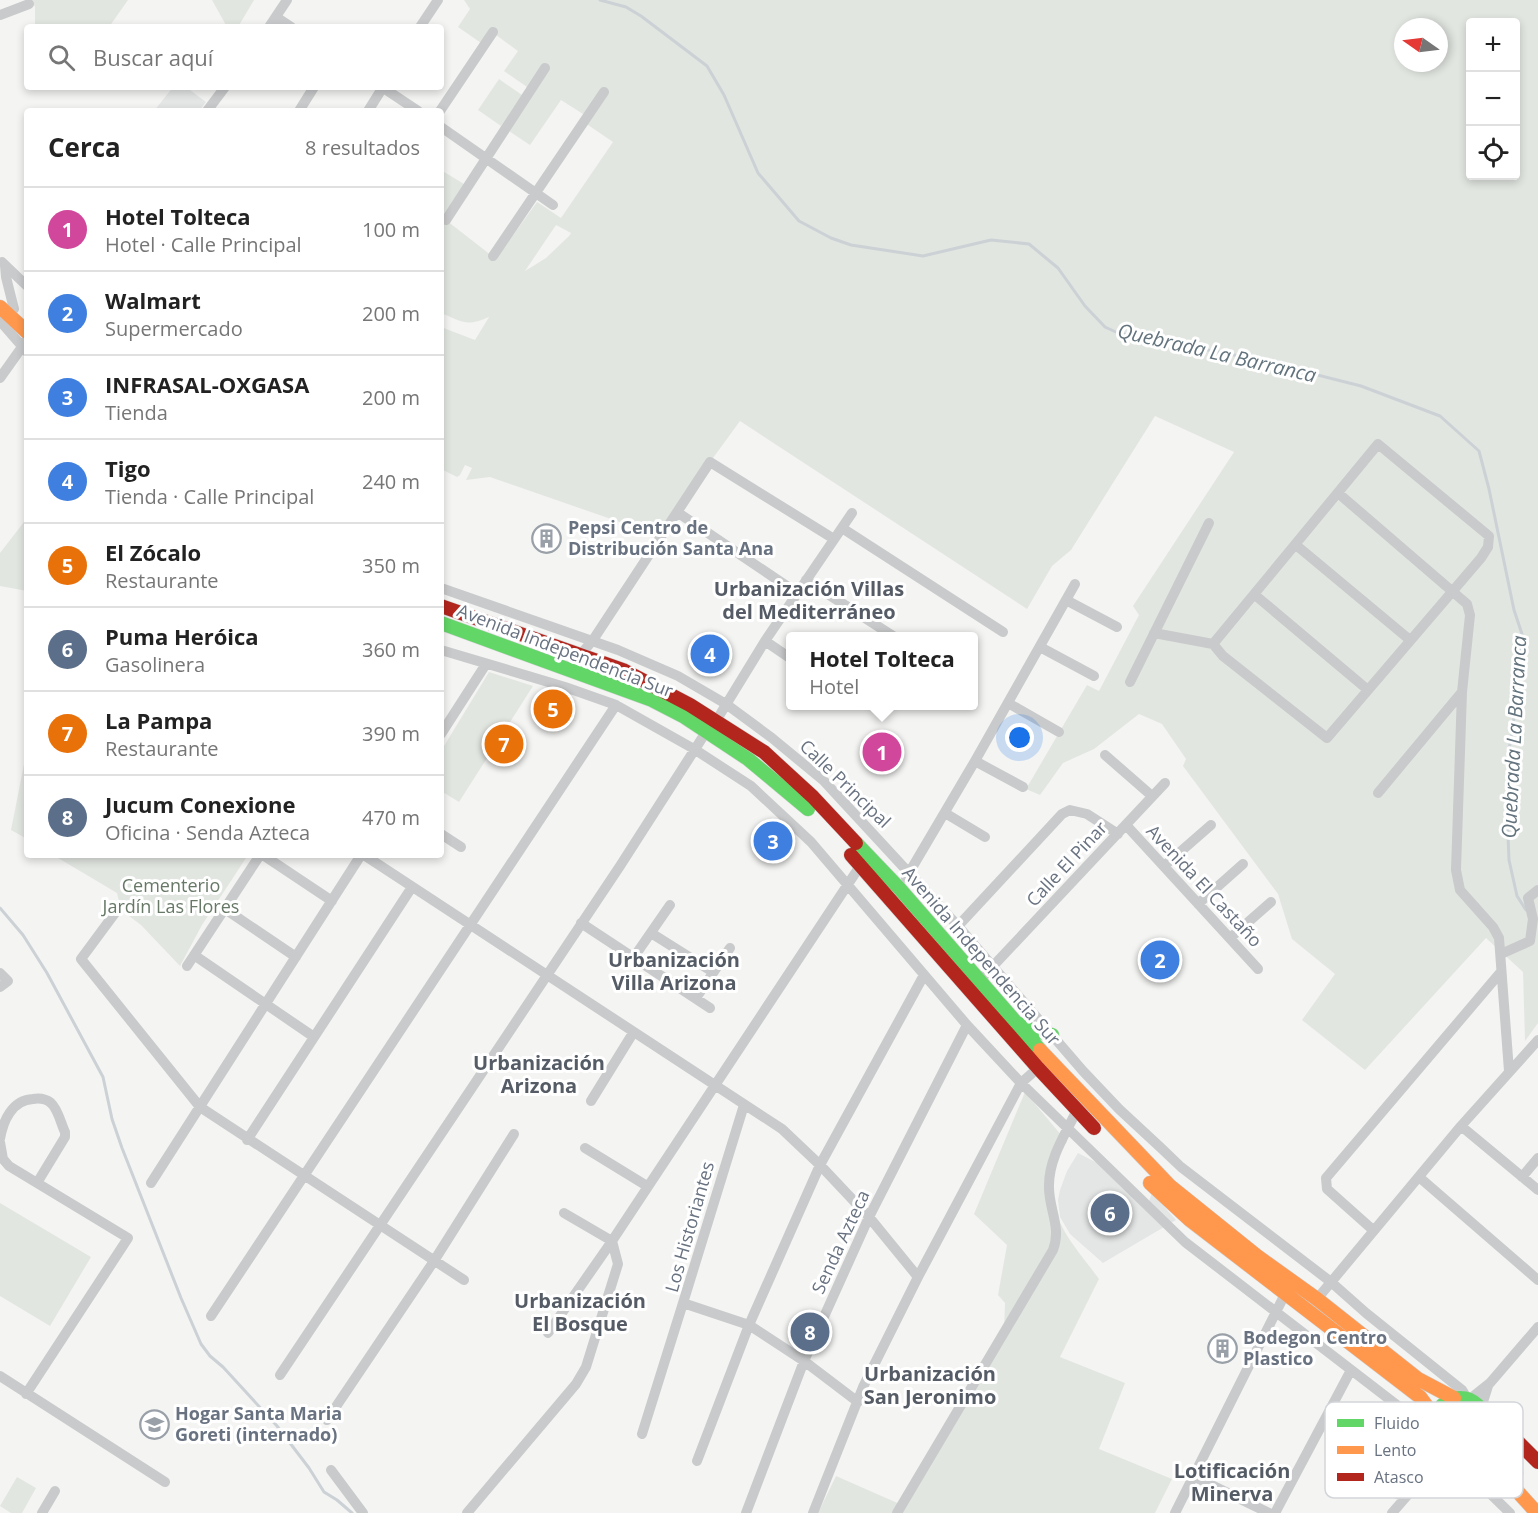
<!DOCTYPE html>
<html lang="es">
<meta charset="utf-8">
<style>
:root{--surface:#fff;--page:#f2f2f2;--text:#222;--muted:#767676;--line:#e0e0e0;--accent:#ea580c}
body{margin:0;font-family:"Open Sans",sans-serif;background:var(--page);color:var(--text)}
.controls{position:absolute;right:18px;top:18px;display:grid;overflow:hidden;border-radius:6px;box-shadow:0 3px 9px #0003}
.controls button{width:54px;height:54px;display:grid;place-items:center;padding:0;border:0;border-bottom:2px solid var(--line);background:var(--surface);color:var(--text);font:30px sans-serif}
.compass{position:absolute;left:1394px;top:18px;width:54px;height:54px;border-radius:50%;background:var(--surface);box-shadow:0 3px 9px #0003;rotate:284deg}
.you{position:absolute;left:1020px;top:738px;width:21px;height:21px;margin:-15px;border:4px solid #fff;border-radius:50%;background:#1a73e8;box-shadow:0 0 0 9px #1a73e833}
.badge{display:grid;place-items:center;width:39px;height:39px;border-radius:50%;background:var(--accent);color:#fff;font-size:20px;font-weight:700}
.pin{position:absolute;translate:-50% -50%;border:3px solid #fff;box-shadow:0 2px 6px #0006}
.popup{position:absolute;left:786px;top:632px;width:192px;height:78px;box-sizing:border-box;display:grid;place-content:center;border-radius:6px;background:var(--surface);filter:drop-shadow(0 2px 4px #0005);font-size:20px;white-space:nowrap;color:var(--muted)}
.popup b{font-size:22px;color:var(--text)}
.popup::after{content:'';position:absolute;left:50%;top:100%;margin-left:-12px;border:12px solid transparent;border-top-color:var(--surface)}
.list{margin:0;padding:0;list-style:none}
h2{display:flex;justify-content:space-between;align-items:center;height:78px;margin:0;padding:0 24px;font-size:26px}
h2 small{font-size:20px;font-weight:400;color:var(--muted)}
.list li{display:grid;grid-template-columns:39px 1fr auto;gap:18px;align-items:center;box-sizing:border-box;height:84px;padding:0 24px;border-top:2px solid var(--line)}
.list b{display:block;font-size:22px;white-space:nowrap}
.list p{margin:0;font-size:20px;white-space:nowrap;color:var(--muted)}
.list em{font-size:20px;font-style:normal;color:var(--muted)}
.icon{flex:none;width:33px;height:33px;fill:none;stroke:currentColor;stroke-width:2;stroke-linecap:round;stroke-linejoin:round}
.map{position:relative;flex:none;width:1538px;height:1513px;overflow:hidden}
.search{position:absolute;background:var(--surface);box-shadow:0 3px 9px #0003;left:24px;top:24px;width:420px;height:66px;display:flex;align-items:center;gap:15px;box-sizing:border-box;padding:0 21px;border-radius:6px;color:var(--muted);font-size:22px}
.panel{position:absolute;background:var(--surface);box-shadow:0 3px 9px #0003;left:24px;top:108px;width:420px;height:750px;border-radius:6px}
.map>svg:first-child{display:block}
.built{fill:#e4e6e6}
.green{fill:#e2e6e1;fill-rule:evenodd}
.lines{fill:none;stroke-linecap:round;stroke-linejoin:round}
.stream{stroke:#cbd1d5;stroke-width:3}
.fast-casing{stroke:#d1d2d2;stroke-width:15}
.slow-casing{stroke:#d1d2d2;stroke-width:15}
.jam-casing{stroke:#d1d2d2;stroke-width:15}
.street{stroke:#c9cacb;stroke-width:10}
.fast{stroke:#63d668;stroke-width:14}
.slow{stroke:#ff974d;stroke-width:14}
.jam{stroke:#b3261e;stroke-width:14}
.labels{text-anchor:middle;stroke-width:6;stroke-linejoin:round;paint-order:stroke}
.poi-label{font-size:18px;font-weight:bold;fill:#687280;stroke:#fff;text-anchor:start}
.street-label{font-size:18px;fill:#687280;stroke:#fff}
.park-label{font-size:18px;fill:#677866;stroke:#fff}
.water-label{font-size:20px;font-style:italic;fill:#63737d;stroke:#fff}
.neighbourhood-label{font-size:20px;font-weight:bold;fill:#555c66;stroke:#fff}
.key{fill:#fff;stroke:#d2d5d9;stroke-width:1.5}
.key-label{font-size:16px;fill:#687280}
</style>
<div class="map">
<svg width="1538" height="1513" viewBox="0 0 1538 1513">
<rect width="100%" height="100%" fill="#f4f4f3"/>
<path class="built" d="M173,87H186L206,102L199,111H154Z
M1078,1153L1107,1168L1149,1201L1152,1193L1176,1220L1103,1263L1070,1234L1060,1217L1058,1200L1060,1190L1067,1171Z"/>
<path class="green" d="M32,0H128L109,27H35V7Z
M212,0H254L238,27H227Z
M464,0H1538V1023L1525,1041L1523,972L1486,938L1365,1070L1302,1020L1335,974L1292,939L1278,894L1183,766L1186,759L1162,724L1139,714L1094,749L1063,763L1040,795L1026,789L1087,685L1099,691L1139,615L1133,606L1234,452L1155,416L1071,550L1052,566L1027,609L740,421L657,535L490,477L466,480L472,468L465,465L460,475L457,477L441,469V327L475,340L489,317C466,327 463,322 441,313V170L464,184L442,217L496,259L537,202L561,218L613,142L588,125L583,114L561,100L530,145L509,131L527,87L504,71L518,51L496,35L481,43L458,27L470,9ZM1470,22H1516V176H1470ZM1403,27H1439V63H1403ZM556,225L571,233L569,236L546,258L525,271Z
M499,79L522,95L501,126L478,110Z
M27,518V591L0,586V553Z
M489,672L533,686L459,802L441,791V751Z
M27,749V839L11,830Z
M53,855H248L202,925L180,966L141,925L121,910L117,893Z
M1025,1092L1067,1142C1058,1151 1057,1160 1055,1172C1046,1220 1073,1243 1099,1279L1060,1357L1125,1383L1099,1449L1172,1479L1155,1513H818L836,1476L902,1505L1004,1333L1005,1303L998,1295L1007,1245L974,1214Z
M0,1203L91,1257L50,1326L0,1296Z
M17,1477L36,1488L22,1513H11L0,1506Z"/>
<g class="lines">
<path class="stream" d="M600,0L626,7L641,16L707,66L724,95L758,173L799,221L831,238L851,245L923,256L991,240L1029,244L1058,268L1085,306L1105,327L1118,333L1250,358L1361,386L1440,416L1479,451L1489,489L1514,610L1522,634L1520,679L1509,750L1507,812L1509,860L1517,896L1526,910
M0,908L23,935L47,973L103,1077L112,1119L122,1148L181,1298L201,1344L210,1356L223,1367L277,1426L309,1468L324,1492L337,1500L352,1513"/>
<defs>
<path id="fast" d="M441,623L652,700L683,716L748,759L808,809
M856,843L899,888L1040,1050
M1017,1023L1031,1030L1052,1035
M1435 1423a25 25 0 1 1 50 0a25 25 0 1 1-50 0Z"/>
<path id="slow" d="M0,307L27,332
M1040,1050L1170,1186L1257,1256L1317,1299L1418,1379L1454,1398
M1150,1183L1190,1220L1420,1397L1431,1412L1435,1422
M1462,1448L1498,1470L1537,1513"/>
<path id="jam" d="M441,606L623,670L690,705L764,752L813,797L856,843
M851,855L1038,1068L1094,1128
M1484,1415L1506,1430L1538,1462
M1485,1421L1499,1455L1516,1473"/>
</defs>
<use href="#fast" class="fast-casing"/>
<use href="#slow" class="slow-casing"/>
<use href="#jam" class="jam-casing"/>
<path class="street" d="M0,15L29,4
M276,17L291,27
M269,27L287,0
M420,27L438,0
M382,87L418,111
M207,111L225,87
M299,111L314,87
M368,111L383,87
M440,111L493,32
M441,127L553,205
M446,220L545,68
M493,256L604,92
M2,262L27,286
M5,265L6,277L14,309
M0,321L27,352
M0,378L27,340
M1338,493L1467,604L1470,615L1462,692L1456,870L1460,890L1493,927L1499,938L1509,1071
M677,512L797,593
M842,528L1003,632
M1296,545L1410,640
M806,580L893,636
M441,588L618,650L678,676L726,704L772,738L824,781L958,926L1083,1071L1119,1109L1160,1147L1181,1167L1331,1282L1366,1313L1462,1390L1467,1398
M1255,595L1368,690
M1066,600L1117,627
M1154,633L1213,644L1223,656L1327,738L1481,558L1488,547L1489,536L1378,444L1213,644
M765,641L790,658
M1040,647L1094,676
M441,650L565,687L616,705L694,749L751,786L811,842L967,1025L1021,1083L1185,1242L1428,1429L1437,1433
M581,654L593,640L710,462L834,539
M1130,682L1209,523
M1008,703L1059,732
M716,721L765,641L852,513
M441,734L486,664
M1105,755L1152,796
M975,761L1023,787
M1378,793L1462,692
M945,813L985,837
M1126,825L1258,969
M441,834L461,847
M263,855L332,901
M364,855L782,1129L820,1165L869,1217L918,1277
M1164,866L1211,825
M906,878L975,761L1075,584
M1198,904L1243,864
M225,909L296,957
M115,913L81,959L200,1107L464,1280
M581,923L710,1008
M958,926L1062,814L1070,810L1087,814L1118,834
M651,933L713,972
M1230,938L1271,902
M1501,954L1530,941L1533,919L1528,898L1538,890
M194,955L314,1037
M634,957L670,905
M187,966L260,855
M0,973L8,981L0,987
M979,981L1165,783
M696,998L730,948
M591,1101L633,1033
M744,1105L683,1303L749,1325L804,1361L858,1402
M1461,1126L1538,1190
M0,1139C3,1121 12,1100 33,1099C39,1098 46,1099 51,1103C58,1109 61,1124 65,1132V1137L37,1183
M247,1140L412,887
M0,1142L3,1159L9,1166L128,1238L26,1394
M585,1148L647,1186
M1419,1177L1538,1280
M1522,1177L1538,1158
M151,1183L361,855
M1373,1230L1327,1189L1326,1178L1500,973
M1317,1299L1461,1126L1538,1040
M211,1316L616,705
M548,1333L612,1241L860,866
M280,1375L620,866L706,732
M0,1376L165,1482
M1470,1399L1490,1383L1538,1327
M1481,1408L1488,1386
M327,1420L434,1261L514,1134
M642,1434L683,1303
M1458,1448L1467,1471L1510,1513
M697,1461L749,1325L820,1165L924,975
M331,1470L363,1513
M1426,1474L1439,1438
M1193,1476L1269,1513
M1360,1479L1405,1497
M42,1513L55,1491
M467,1513L576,1384L586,1367L618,1264L612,1241L564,1213
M746,1513L804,1361L869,1217L967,1025
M813,1513L863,1387L918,1277L1021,1083L1038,1068
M897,1513L1053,1250C1062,1227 1048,1208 1049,1185C1049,1158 1066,1133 1077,1110
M1175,1513L1285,1294
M1275,1513L1351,1370
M1392,1513L1426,1474L1436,1469L1445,1459L1452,1447"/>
<use href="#fast" class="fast"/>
<use href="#slow" class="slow"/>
<use href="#jam" class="jam"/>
</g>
<defs>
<symbol id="building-ring" viewBox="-11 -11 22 22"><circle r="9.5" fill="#fff" stroke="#99a0a8" stroke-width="1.5"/><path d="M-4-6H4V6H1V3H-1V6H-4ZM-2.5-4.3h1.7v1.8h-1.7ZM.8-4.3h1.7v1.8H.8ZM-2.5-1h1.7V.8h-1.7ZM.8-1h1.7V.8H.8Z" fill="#99a0a8"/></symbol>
<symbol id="school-ring" viewBox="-11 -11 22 22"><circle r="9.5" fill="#fff" stroke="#99a0a8" stroke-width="1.5"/><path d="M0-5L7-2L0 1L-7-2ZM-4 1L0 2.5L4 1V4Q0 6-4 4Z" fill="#99a0a8"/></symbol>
</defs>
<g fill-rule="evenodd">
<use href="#building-ring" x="530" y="522" width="33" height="33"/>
<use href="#building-ring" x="1206" y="1332" width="33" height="33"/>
<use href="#school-ring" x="138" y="1408" width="33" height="33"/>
</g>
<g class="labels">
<g class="poi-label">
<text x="568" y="534">Pepsi Centro de<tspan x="568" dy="21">Distribución Santa Ana</tspan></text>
<text x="1243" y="1344">Bodegon Centro<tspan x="1243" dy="21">Plastico</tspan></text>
<text x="175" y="1420">Hogar Santa Maria<tspan x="175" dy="21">Goreti (internado)</tspan></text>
</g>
<g class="street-label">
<text transform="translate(565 651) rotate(21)" y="6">Avenida Independencia Sur</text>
<text transform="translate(845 784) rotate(44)" y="6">Calle Principal</text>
<text transform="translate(1067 864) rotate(-47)" y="6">Calle El Pinar</text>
<text transform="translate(1204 886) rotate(47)" y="6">Avenida El Castaño</text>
<text transform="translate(981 956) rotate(49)" y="6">Avenida Independencia Sur</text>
<text transform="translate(690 1227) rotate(-74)" y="6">Los Historiantes</text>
<text transform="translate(841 1242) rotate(-65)" y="6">Senda Azteca</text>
</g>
<g class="park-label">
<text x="171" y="892">Cementerio<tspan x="171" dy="21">Jardín Las Flores</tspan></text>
</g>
<g class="water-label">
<text transform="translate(1217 353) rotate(13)" y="7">Quebrada La Barranca</text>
<text transform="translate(1514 737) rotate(-87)" y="7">Quebrada La Barranca</text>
</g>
<g class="neighbourhood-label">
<text x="809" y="596">Urbanización Villas<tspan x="809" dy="23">del Mediterráneo</tspan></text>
<text x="674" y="967">Urbanización<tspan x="674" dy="23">Villa Arizona</tspan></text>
<text x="539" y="1070">Urbanización<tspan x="539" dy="23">Arizona</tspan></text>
<text x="580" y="1308">Urbanización<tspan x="580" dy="23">El Bosque</tspan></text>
<text x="930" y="1381">Urbanización<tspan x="930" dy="23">San Jeronimo</tspan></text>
<text x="1232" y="1478">Lotificación<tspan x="1232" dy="23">Minerva</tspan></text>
</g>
</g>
<rect x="1325" y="1402" width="198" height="96" rx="9" class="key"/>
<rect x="1337" y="1419" width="27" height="8" fill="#63d668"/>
<rect x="1337" y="1446" width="27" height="8" fill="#ff974d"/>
<rect x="1337" y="1473" width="27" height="8" fill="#b3261e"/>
<g class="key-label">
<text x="1374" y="1429">Fluido</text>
<text x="1374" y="1456">Lento</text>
<text x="1374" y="1483">Atasco</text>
</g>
</svg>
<div class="controls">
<button>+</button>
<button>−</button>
<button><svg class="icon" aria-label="locate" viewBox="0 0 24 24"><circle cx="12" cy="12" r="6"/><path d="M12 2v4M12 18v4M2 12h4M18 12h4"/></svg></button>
</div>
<svg class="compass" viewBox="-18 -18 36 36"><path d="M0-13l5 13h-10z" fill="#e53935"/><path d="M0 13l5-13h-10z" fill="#767676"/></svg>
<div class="you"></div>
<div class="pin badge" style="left:882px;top:752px;background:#d1479c">1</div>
<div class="popup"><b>Hotel Tolteca</b>Hotel</div>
<div class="pin badge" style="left:1160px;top:960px;background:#3f7fe0">2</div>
<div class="pin badge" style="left:773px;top:841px;background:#3f7fe0">3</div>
<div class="pin badge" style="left:710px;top:654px;background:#3f7fe0">4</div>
<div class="pin badge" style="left:553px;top:709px;background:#e8710a">5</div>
<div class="pin badge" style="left:1110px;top:1213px;background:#5c6f8a">6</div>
<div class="pin badge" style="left:504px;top:744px;background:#e8710a">7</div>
<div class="pin badge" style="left:810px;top:1332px;background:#5c6f8a">8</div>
<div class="search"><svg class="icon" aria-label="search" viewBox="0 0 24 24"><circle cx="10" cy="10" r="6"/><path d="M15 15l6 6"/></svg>Buscar aquí</div>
<section class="panel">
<h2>Cerca<small>8 resultados</small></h2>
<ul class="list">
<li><span class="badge" style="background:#d1479c">1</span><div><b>Hotel Tolteca</b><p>Hotel · Calle Principal</p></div><em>100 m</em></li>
<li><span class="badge" style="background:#3f7fe0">2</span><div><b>Walmart</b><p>Supermercado</p></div><em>200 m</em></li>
<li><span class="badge" style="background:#3f7fe0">3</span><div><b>INFRASAL-OXGASA</b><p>Tienda</p></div><em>200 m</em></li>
<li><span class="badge" style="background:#3f7fe0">4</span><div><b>Tigo</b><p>Tienda · Calle Principal</p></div><em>240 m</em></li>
<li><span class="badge" style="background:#e8710a">5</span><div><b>El Zócalo</b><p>Restaurante</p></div><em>350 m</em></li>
<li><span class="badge" style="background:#5c6f8a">6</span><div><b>Puma Heróica</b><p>Gasolinera</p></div><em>360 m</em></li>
<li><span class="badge" style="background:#e8710a">7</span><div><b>La Pampa</b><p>Restaurante</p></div><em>390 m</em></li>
<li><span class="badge" style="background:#5c6f8a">8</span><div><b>Jucum Conexione</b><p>Oficina · Senda Azteca</p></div><em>470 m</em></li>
</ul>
</section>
</div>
